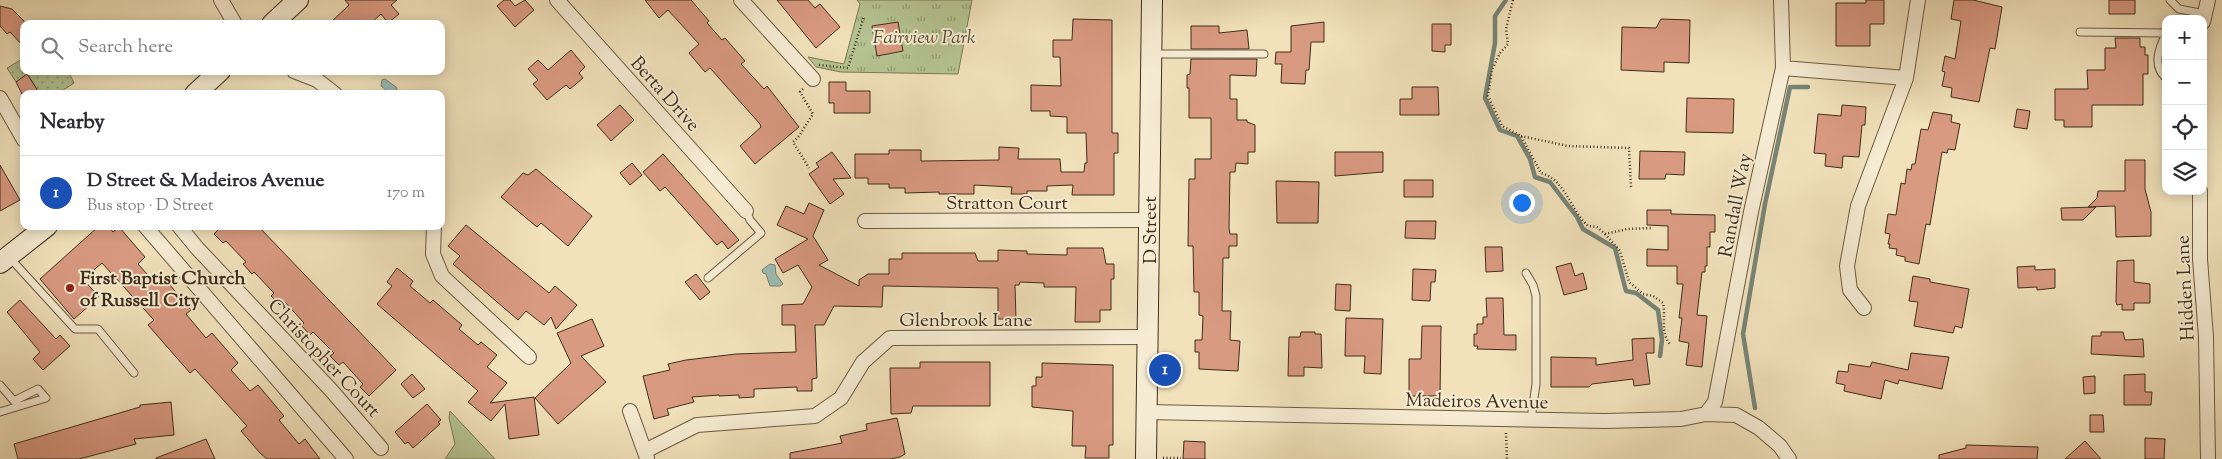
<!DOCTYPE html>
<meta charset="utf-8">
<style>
:root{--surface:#fff;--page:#f2f2f3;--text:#2b2b33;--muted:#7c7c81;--line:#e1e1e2;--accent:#8f2418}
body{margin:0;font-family:"Sorts Mill Goudy",serif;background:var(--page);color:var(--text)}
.controls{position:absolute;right:15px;top:15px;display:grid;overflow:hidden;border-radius:10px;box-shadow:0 2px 12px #0003}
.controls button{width:45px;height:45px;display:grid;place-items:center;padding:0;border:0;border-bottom:1px solid var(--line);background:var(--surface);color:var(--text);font:25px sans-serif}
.you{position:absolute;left:1521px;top:202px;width:18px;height:18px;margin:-12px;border:4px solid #fff;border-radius:50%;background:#1a73e8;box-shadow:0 0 0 8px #1a73e833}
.badge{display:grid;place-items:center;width:32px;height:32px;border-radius:50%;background:var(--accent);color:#fff;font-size:16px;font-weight:700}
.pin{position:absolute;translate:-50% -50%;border:2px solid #fff;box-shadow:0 1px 5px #0006}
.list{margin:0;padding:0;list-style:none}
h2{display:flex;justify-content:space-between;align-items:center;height:65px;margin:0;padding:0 20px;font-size:21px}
h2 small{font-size:16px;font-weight:400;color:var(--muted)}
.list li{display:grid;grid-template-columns:32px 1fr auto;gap:15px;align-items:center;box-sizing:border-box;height:75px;padding:0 20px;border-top:1px solid var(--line)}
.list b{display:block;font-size:19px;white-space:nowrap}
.list p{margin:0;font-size:16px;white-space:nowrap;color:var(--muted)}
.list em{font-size:16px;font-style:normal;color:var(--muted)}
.icon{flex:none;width:28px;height:28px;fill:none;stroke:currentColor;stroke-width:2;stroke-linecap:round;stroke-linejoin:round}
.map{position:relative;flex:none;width:2222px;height:459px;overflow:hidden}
.search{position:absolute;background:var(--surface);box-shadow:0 2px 12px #0003;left:20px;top:20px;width:425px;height:55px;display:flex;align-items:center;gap:12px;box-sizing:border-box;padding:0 18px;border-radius:10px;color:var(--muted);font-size:19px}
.panel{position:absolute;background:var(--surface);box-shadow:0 2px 12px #0003;left:20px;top:90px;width:425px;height:140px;border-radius:10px}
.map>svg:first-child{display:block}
.grass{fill:#b6c493;stroke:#7b7956}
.park{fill:url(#park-tufts);stroke:#7b7956}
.garden{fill:url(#garden-dots);stroke:#7b7956}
.water{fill:#9cbdb6;stroke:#778477}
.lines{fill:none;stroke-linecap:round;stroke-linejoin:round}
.stream{stroke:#778477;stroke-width:4.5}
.building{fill:#d99a82;stroke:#402e19}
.lane-casing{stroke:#6c5b42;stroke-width:9}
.street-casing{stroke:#6c5b42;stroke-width:16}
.secondary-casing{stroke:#402e19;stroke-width:22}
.path{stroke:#402e19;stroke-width:2.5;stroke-dasharray:1 2.5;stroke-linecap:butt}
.lane{stroke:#f6ecd3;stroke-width:7}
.street{stroke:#f6ecd3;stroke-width:14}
.secondary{stroke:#f6ecd3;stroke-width:20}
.poi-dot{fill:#8f2418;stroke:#f6ecd3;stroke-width:2}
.labels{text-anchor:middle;stroke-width:4;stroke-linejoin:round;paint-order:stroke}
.park-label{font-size:19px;font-style:italic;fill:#584c31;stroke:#f6ecd3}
.street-label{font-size:19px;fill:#402e19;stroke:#f6ecd3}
.poi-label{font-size:19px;font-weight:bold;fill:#402e19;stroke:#f6ecd3;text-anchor:start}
</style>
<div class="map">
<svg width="2222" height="459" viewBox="0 0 2222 459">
<defs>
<pattern id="park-tufts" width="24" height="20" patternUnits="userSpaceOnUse" patternTransform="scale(1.25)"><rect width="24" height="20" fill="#b6c493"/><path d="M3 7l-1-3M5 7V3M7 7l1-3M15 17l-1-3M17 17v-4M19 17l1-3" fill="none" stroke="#95a077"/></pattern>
<pattern id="garden-dots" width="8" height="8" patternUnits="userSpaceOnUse" patternTransform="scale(1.25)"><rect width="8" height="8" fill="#b6c493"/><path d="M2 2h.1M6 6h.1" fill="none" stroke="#95a077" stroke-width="1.8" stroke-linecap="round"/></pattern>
</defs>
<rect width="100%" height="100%" fill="#f1e2bb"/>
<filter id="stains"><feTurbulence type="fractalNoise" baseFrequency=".004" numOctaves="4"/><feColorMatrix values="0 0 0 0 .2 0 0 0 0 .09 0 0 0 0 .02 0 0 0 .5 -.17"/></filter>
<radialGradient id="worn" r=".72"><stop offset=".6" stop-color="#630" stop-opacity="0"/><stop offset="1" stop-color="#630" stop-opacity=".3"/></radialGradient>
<path class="grass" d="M450,411L495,459H445L455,444L449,418Z"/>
<path class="park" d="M857,0H972L958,74L841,72L816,67L808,57L844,64L860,4Z"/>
<path class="garden" d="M24,58V71H68L74,83L57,94H39L28,74L16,82L7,68Z"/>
<path class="water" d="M385,79L396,87L399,94H391L381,86L382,80Z
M770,264L775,265L776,274L783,284L780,286H770L766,274L763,273L762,270Z"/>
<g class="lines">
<path class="stream" d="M1506,0L1495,16V43L1485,98L1500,130L1517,136L1530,159L1535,177L1550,182L1577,217L1583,229L1615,248L1626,291L1636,293L1658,310L1662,340L1660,356
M1755,408L1743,334L1765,204L1790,87H1808"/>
</g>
<path class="building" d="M345,0H397L391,5L399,14L388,23L381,14L370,24H329L349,5Z
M504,0H510L515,6L525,0L534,10L515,27L497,6Z
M645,0H691L709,21L707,23L722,40L725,38L745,61L741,64L764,89L767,86L799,127L755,164L740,146L761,127L760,124L710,68L705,72L689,53L699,44L668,10L659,18Z
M777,0H808L815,8L820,4L840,27L816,48Z
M1866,0H1884V24H1870V46H1836V3H1866Z
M1954,0H1973L2002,7L1995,49L1990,48L1979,102L1951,97L1952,88L1942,86L1945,72L1942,71L1945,56L1955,59L1961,21L1951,19Z
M2109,0H2135V14H2109Z
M0,6L12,9L24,21V47L10,32L7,34L0,26Z
M1073,19L1112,20V133H1118V153H1114V195H1072L1073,185L1047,186V191H1027V194H1011L1012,187L974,185V194H939V192L905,193V188H889V184H868V178H855V154H889V150H921V161L999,160V147L1019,148L1018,159H1060L1061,172H1084L1085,163H1087L1086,133H1067V117L1050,116V111H1031V85L1061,86L1060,57H1053V40H1072Z
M1661,19L1690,20L1689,63L1664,62V72L1621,70L1622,27L1656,28Z
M898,22L903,51L877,56L872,26Z
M1324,22V42H1311L1309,70H1306L1305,84L1281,83L1282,64H1275L1276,52H1291V26Z
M1432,24H1451V45H1445V52L1432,51Z
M1191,26H1219V33L1247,30L1249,49H1191Z
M2115,38H2140V47H2145V55H2148V74H2143V105H2092V127H2064V120H2055V89H2088L2087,70H2105V48H2116Z
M571,50L585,67L579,73L583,78L570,89L566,85L547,100L533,84L538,80L528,69L538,60L548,70Z
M1191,59H1257L1256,76L1230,75V99H1237V120H1247V122L1255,125V152H1248V164L1236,163L1235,172H1230L1229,228L1230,234H1237V246H1229V258H1223L1222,311H1231L1230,340L1240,341L1238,371L1199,369V352H1195V340H1202L1203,316L1199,315V292H1194L1193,246H1188L1189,179H1195V159H1211V118H1189V88H1187V75L1190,74Z
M27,74L40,94H22L16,82Z
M829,82H846V91H870V113H834V103H829Z
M1412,87H1438L1439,115H1400V99H1412Z
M1687,98L1734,99L1733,133L1686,132Z
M620,105L634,120L611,141L597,125Z
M1842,105L1866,107L1865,125H1862L1859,157L1843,156L1842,168L1825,166L1826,154L1814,153L1818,114L1841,116Z
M2017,109L2030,111L2027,129L2014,127Z
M1933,112L1952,115L1951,122L1960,124L1955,150L1948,149L1947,153L1942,152L1930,225L1926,224L1919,264L1905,261V257L1896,255L1897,249L1889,248L1890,244H1888L1890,234L1885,233L1888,214L1896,215L1901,183L1905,184L1907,169L1911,170L1912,164H1915L1921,129L1928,130Z
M1640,151L1685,152L1684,175L1666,174L1665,179H1639Z
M832,152L851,178L833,179L844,194L830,204L809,174L819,167L816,163Z
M1335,152H1383V172L1335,176Z
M663,154L739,240L728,249L722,241L717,245L665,187L660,191L643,172Z
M2125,160H2145V189L2151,212V236L2116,237L2115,206L2088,207L2097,198L2098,191H2125Z
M632,163L642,175L630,185L620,173Z
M0,165L20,200L0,211Z
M536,169L592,216L568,246L541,223L537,227L501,197L523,173L528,175Z
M1404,180H1433V197H1404Z
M1276,181L1319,182L1318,223H1277Z
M809,203L824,210L813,236L828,260L819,265L859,286V280L868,274H889V259H902V253H975L978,261H998V250L1027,251V254L1067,255V248H1103L1106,264H1114V279H1111V310H1100V322H1075L1076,287H1044V283L1020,282L1019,285H1015L1016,319H998V288L883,286L882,307L834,306L824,325H815L817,378L812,379V391H797V387L754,389V397L739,398V395L719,396V395L692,397L694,402L667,409L669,415L654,419L643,376L670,370L668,364L686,360L736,354L796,352L795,325H782V305L803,304L812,287L798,265L783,273L775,259L808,239L777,225L786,206L804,214Z
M2096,207L2083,220H2062L2061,208Z
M1647,210H1671V214L1715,215V232H1710V247H1707V266H1705V272H1702L1697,315L1707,316L1702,367L1686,365L1689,343L1679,341L1682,318H1679L1683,284H1677V266H1647V249L1668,250V226L1647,225Z
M1406,221H1436L1435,239L1405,238Z
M466,225L549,293L555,286L577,305L556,329L551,317L544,325L526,311L518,320L453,264L460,256L448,246Z
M99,226H108L113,232L119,227L145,257L138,264L157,285L164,278L191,310L186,314L206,338L212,333L238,363L231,370L250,391L258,385L284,416L279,420L299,444L305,439L320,459H267L260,453L241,431L247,426L195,369L190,373L148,325L154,320L102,263L83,279L99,297L74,319L40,279Z
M222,226H258L396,370L369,396L360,387L363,384L343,362L339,365L330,356L334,353L313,332L310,335L301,325L304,323L284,301L280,305L271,296L274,293L254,272L252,274L243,264L246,262L226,241L223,243L214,234Z
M1485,247H1502L1503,271L1486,272Z
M2134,260V282L2150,284V303H2134V310H2122V304L2117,305L2116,302L2117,261Z
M1571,263L1575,276L1583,273L1587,289L1564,295L1556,267Z
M2035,266V270L2055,269V288L2037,290V287L2018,288L2017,267Z
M397,268L413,281L410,286L430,303L433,300L462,325L459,329L478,345L481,342L497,355L487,367L507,383L490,403L534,397L539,435L509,439L505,404L491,421L468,402L478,391L377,304L392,286L387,282Z
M1413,269L1436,270L1435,282H1431L1430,301L1412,300Z
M696,274L710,292L700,300L685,282Z
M1913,276L1930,279V282L1969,289L1962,328L1955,326L1953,333L1914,326L1918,302L1909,301Z
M1336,284L1351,285L1350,311L1335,310Z
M1486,298H1503L1504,335H1516V350L1477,349L1478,346H1474V334H1477V324H1483V317H1487Z
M20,300L56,339L60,335L70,346L43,370L33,359L40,352L7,312Z
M1346,318L1383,319L1381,374L1364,373L1365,356H1345Z
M592,319L604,346L581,356L606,382L558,424L535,398L571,363L557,333Z
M1422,326H1441L1440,396H1409V359H1421Z
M1301,332H1315V334H1321L1322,368L1304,367V376H1288L1289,337H1300Z
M2101,332H2123L2125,340L2143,339L2144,357L2091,354L2092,336H2101Z
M1654,338V353H1646L1650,384L1634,386L1633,379L1592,384L1589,387H1551V357L1596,358V365L1633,360L1632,339Z
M1911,353L1949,357L1942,389L1899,380L1898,384L1885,380L1881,399L1844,391L1845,385L1836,383L1838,371L1848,372L1849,364L1870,367L1872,362L1908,370Z
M920,362H990V406H913L911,413L891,414L890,368H920Z
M1042,363L1113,365V445H1109V458H1085L1086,446H1072L1073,411L1032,407V386H1036V377H1042Z
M412,374L425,389L413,398L401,384Z
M2145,374V392H2152L2151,405H2124V375Z
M2095,376V393L2084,394L2083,377Z
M171,402L174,435L134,439L136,444L79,459H18L14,444L140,407V405Z
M427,404L441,420L438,422L440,424L413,448L408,442L405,444L395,432Z
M2090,415H2103L2104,432H2090Z
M897,418L905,454L900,457L890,459H790V453L842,443L840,436L867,430L866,424Z
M2145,438L2165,439L2164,459H2145Z
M206,439L215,459H156V458Z
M1184,441L1205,442V459H1183Z
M2085,441L2101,459H2065Z
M1966,445L2038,447L2037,459H1939V455L1966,448Z"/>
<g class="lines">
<defs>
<path id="lane" d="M2170,0L2179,9L2205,14
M2080,32L2166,33
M2166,34C2159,48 2152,66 2166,78
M1154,54H1264
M9,257L75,329H98L134,373
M1526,273L1533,285L1536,296V384L1531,419
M708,278L761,233L750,220L746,211
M0,385L14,401L38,389L46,398L0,412"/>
<path id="street" d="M221,0L235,24
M557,0L746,211
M741,0L813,79
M2203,22L2208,0
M1783,68L1906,78
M294,71L317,80L335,94
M0,98L24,140
M2200,191V259L2206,337L2208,459
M865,221L1149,220
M145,226L346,459
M179,226L197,248L331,390L381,448
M434,226L433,254L442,276L529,357
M1864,308L1850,290L1847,266L1858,206L1906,78L1918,0
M630,411L647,458
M1147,412L1605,421L1681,419L1706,414L1736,415L1759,428L1780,446L1789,459
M1706,414L1715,402L1751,212L1783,68L1781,0
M645,451L697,425L815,416L841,398L863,362L890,338L1148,337"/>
<path id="secondary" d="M272,24L298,0
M195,94L220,71
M0,263L47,226
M1146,459L1152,0"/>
</defs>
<use href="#lane" class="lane-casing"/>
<use href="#street" class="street-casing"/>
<use href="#secondary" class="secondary-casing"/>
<path class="path" d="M1513,0L1506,29L1508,44L1500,53L1492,70L1488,96L1502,126L1521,136L1541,173C1565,179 1571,211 1588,226L1597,227L1605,234L1627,229L1651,228
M819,65L848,68L864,16
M803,89L800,92L813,114L799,136L793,142L809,168
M1521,136L1568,146L1629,148L1631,187
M1605,234L1620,251L1629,282L1643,294L1653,296L1663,303C1666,316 1660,333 1670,344
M1506,433L1507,459
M1163,458H1181"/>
<use href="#lane" class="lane"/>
<use href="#street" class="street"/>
<use href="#secondary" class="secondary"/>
</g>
<circle class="poi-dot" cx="70" cy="288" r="5"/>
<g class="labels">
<g class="park-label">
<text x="924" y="43">Fairview Park</text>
</g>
<g class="street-label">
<text transform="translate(666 93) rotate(48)" y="7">Berta Drive</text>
<text x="1007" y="209">Stratton Court</text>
<text transform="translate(1734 205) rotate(-79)" y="7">Randall Way</text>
<text transform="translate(1149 230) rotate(-90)" y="7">D Street</text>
<text transform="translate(2184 288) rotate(-93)" y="7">Hidden Lane</text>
<text x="966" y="326">Glenbrook Lane</text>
<text transform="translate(325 357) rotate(47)" y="7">Christopher Court</text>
<text transform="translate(1477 400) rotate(1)" y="7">Madeiros Avenue</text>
</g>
<g class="poi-label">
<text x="80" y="284">First Baptist Church<tspan x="80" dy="22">of Russell City</tspan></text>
</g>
</g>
<rect width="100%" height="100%" filter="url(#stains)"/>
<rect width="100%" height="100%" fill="url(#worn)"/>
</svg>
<div class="controls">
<button>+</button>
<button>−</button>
<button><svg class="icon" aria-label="locate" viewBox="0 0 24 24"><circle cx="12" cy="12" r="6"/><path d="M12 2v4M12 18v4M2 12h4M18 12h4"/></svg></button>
<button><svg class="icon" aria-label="layers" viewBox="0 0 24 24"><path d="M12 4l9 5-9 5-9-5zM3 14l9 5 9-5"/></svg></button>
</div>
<div class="you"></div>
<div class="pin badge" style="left:1165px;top:370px;background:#1a4fb4">1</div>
<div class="search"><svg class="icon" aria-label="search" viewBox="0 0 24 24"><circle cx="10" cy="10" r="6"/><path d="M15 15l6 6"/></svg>Search here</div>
<section class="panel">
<h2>Nearby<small></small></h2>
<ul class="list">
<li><span class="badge" style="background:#1a4fb4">1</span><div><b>D Street &amp; Madeiros Avenue</b><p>Bus stop · D Street</p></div><em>170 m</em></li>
</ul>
</section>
</div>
